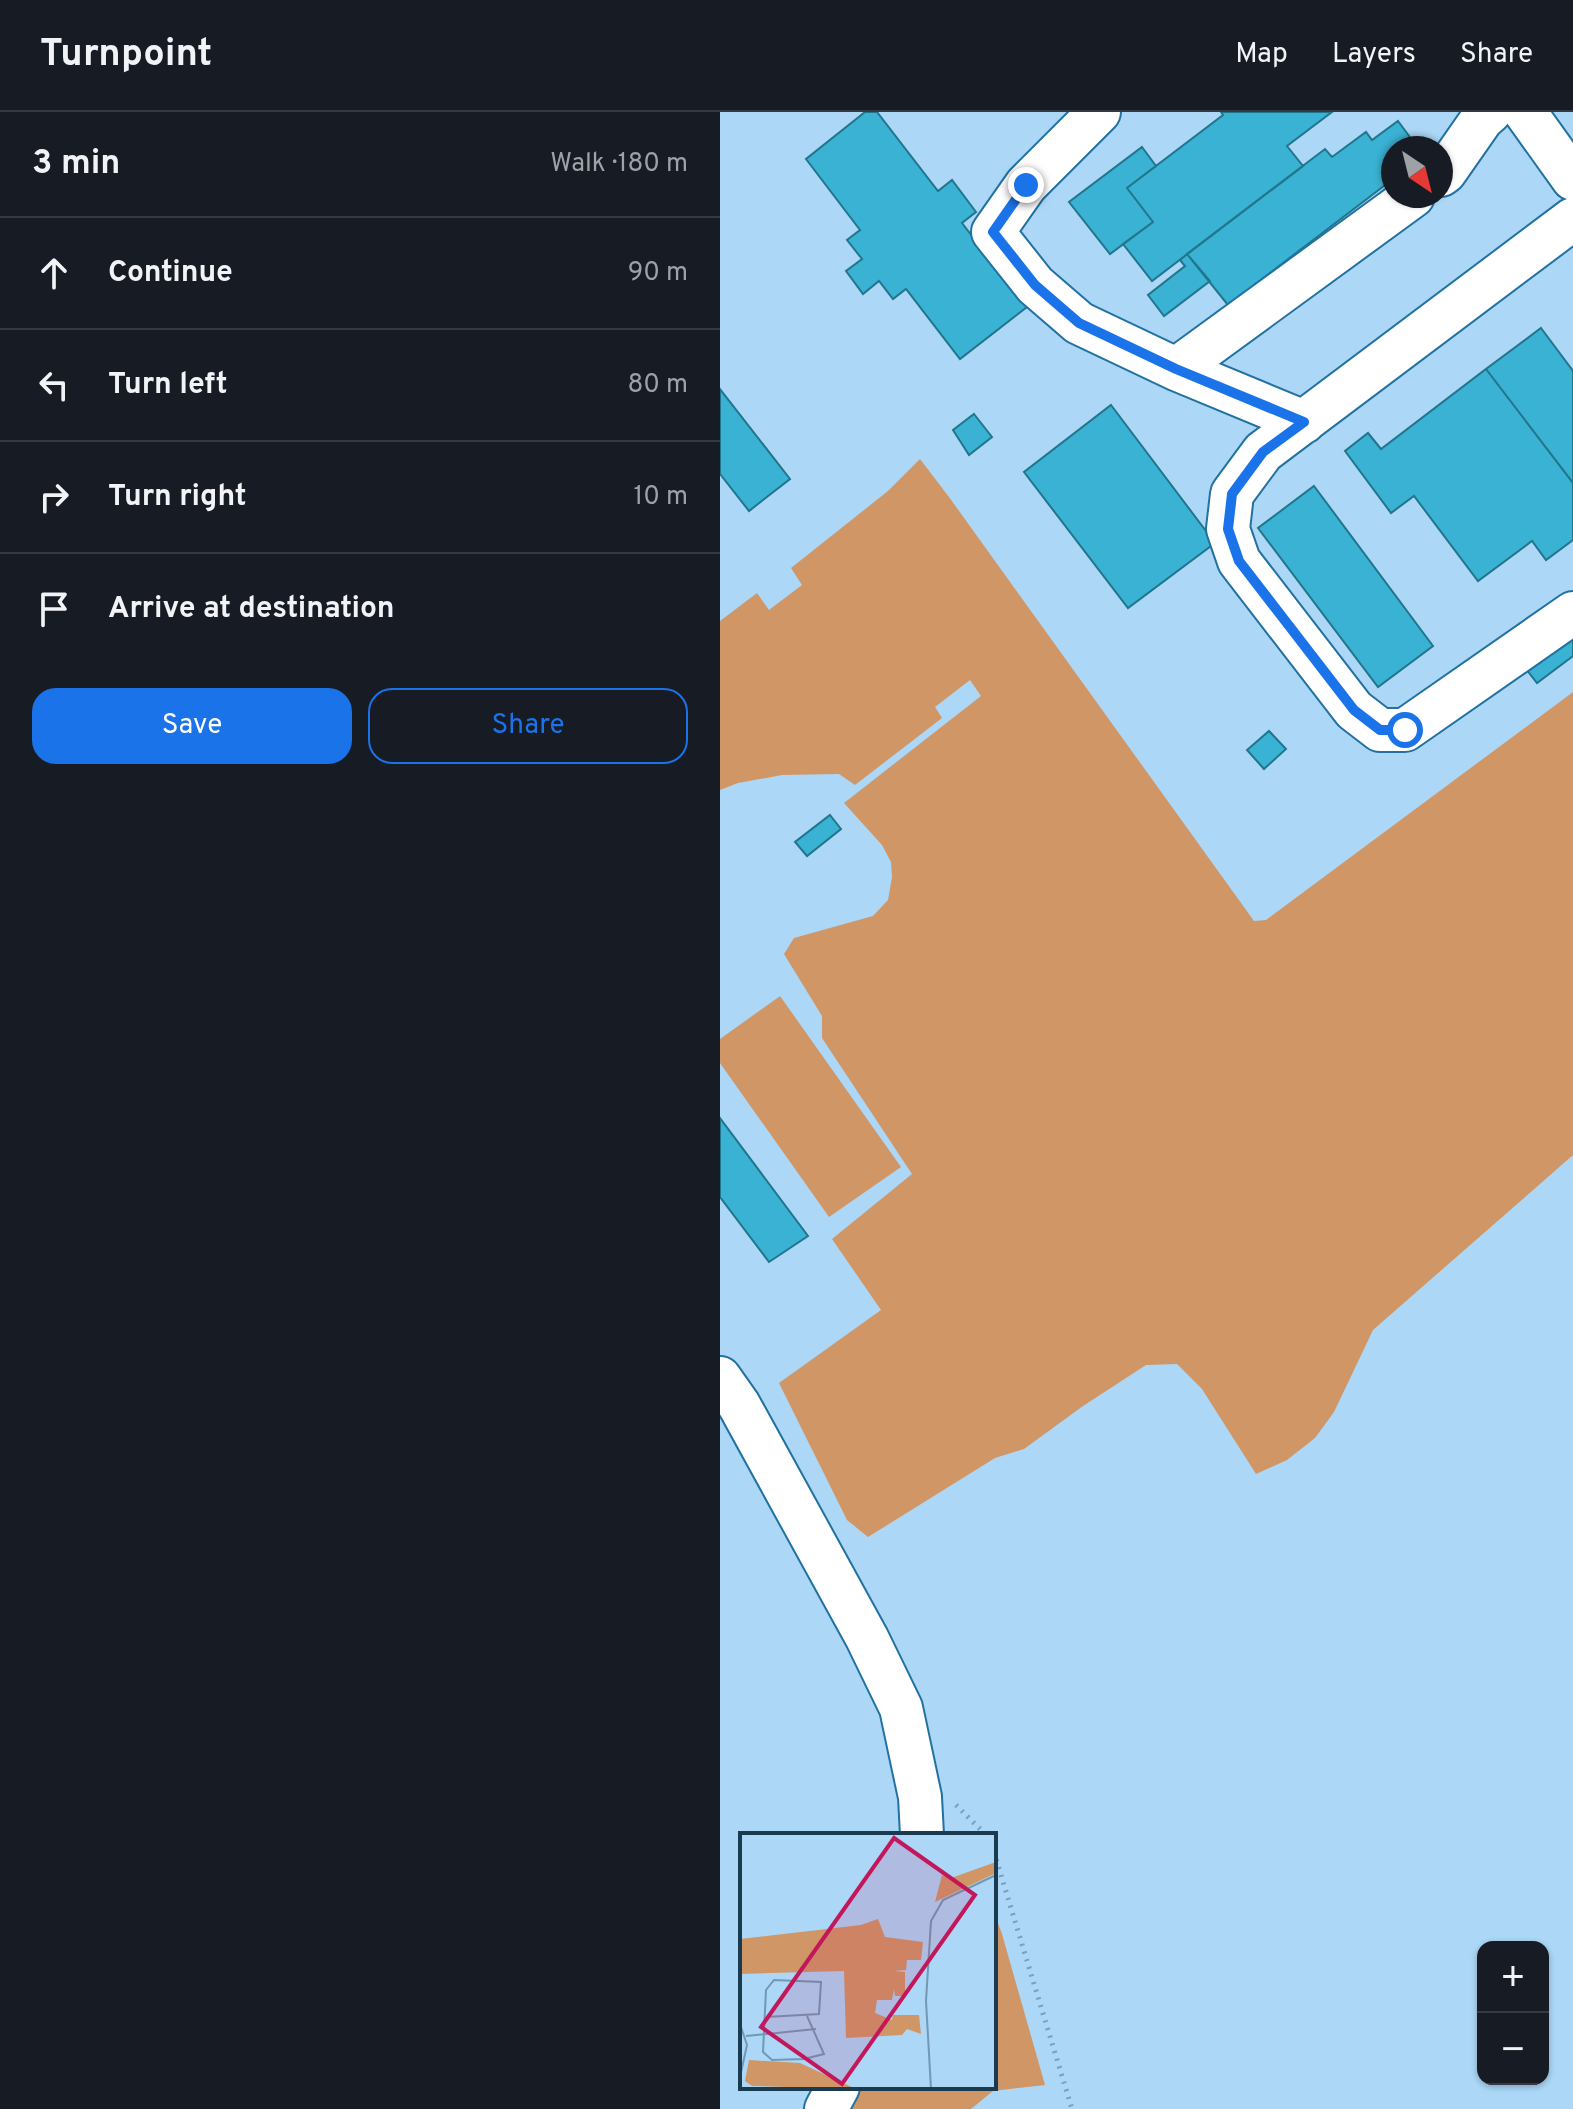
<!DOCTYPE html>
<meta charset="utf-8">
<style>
:root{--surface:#171b24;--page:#20242c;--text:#f1f3f6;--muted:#9ea1a6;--line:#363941;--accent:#1a73e8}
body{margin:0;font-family:Overpass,sans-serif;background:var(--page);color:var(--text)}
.controls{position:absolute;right:24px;bottom:24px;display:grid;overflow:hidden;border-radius:16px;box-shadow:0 2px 6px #0004}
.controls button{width:72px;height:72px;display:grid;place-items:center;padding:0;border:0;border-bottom:2px solid var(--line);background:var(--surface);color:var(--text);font:40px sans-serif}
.compass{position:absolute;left:661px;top:24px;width:72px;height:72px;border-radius:50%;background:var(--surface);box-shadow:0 2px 6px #0004;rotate:145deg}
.stop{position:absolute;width:24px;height:24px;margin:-18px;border:6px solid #1a73e8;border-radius:50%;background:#fff}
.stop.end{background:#1a73e8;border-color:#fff;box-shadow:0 2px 8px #0008}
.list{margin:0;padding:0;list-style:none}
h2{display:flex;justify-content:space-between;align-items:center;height:104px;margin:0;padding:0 32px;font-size:34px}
h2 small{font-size:26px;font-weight:400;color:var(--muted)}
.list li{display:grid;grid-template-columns:52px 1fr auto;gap:24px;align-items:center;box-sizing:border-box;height:112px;padding:0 32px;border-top:2px solid var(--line)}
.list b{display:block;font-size:30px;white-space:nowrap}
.list em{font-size:26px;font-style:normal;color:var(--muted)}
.actions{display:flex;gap:16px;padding:24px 32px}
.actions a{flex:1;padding:18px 0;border:2px solid var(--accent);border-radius:24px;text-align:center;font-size:28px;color:var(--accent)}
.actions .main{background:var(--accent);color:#fff}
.icon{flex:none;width:44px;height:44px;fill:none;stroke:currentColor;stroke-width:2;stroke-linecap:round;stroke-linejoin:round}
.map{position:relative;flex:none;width:853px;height:1997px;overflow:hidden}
header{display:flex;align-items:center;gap:48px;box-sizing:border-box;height:112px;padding:0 40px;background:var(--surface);border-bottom:2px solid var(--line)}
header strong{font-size:38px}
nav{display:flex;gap:44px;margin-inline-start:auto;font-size:28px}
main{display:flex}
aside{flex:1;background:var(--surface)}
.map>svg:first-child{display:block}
.green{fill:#d19665}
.building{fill:#3ab2d3;stroke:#21758c;stroke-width:2}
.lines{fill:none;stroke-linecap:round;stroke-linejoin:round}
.minor-casing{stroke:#2171a1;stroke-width:46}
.path{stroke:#79a0bc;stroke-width:5;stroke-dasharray:2 6;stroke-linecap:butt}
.minor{stroke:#fff;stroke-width:42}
.route{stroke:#1a73e8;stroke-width:10}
.inset-road{fill:none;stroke:#7298b4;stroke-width:2}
.view{fill:#c2185b;fill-opacity:0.15;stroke:#c2185b;stroke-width:4}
.inset-edge{fill:none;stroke:#1a3a4f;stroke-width:4}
</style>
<header>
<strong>Turnpoint</strong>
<nav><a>Map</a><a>Layers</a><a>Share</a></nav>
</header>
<main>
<aside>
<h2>3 min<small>Walk · 180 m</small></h2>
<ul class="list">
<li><svg class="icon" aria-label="ahead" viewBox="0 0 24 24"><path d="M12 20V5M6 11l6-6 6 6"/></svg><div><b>Continue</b></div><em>90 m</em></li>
<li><svg class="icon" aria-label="left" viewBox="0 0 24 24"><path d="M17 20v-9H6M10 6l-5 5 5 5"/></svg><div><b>Turn left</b></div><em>80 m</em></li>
<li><svg class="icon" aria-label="right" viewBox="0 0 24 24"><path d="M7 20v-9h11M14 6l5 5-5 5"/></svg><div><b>Turn right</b></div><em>10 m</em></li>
<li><svg class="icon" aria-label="arrive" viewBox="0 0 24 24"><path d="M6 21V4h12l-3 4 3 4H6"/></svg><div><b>Arrive at destination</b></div></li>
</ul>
<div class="actions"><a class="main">Save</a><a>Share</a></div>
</aside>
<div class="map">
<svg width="853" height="1997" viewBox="0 0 853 1997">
<rect width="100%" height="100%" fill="#acd7f7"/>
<path class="green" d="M200,347L229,385L534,809L546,808L853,580V1043L653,1218L614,1300L595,1326L567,1348L536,1362L482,1277L457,1252L426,1253L363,1294L304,1337L275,1346L148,1425L127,1408L59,1271L161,1198L112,1127L192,1062L102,926V904L64,842L74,826L153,804L168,788L172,765L171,750L162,733L124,691L261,584L250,568L215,595L222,606L135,673L119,662L62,663L18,671L0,678V509L37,481L49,498L82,473L71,456L168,379Z
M60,884L181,1055L109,1105L0,951V927Z
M274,1800L282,1822L325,1973L273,1979L251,1997H127L141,1975H274Z"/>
<path class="building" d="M145,0H157L218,79L232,68L256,100L242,111L307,195L240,247L186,177L173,187L159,169L143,182L126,159L142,147L127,128L140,118L86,47Z
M501,0H612L567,34L583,54L432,169L403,132L433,110L407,76L503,3Z
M678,9L698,36H673V67L508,193L467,142L605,37L612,45L646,20L652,28Z
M422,35L436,54L407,76L433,110L390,142L349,90Z
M467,142L490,169L444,204L428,183L465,154L460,148Z
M821,216L853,259V371L766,257Z
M766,257L853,371V428L826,448L812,429L758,469L694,384L671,401L625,339L648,321L661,337Z
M0,277L70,367L29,399L0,362Z
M391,293L495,431L408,496L304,360Z
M254,302L272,325L249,343L233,318Z
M594,374L713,534L658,575L538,416Z
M846,521L853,530V544L817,571L803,553Z
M549,619L566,637L544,657L527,638Z
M110,703L121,717L87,744L75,730Z
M0,1006L88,1124L49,1150L0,1085Z"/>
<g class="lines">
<defs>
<path id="minor" d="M379,0L306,73L273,120L315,173L359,211L456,257L584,310
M805,0L853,67
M721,63L725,60L762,7L770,0
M853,107L543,340L512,382L508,417L519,449L634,598L660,618H685L853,501
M456,257L693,84
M0,1266L19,1293L147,1526L181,1596L200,1685L202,1723
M106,1997L118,1975"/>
</defs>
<use href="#minor" class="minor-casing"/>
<path class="path" d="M236,1693L266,1723
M274,1740L352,1997"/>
<use href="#minor" class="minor"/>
</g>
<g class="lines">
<path class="route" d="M306,73L273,120L315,173L359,211L456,257L584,310L543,340L512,382L508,417L519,449L634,598L660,618H685"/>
</g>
<g transform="translate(20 1721)">
<rect width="256" height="256" fill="#acd7f7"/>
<path d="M256,29V40L195,69L202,42L211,45ZM138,86L145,104L183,109L181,127H167L166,137L154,138L165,139V163H155L154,156L152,167H137L135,180L152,187L153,182H179L181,201L167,196L162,202L106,205L104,138L0,141V106L121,92ZM9,227L60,230L116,256L12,253L5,248Z" fill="#d19665"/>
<path class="inset-road" d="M26,184L79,181L81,149L34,147L26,157L23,219L32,227L64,226L84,221L67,183M0,191L7,212L0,244M6,203L76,196M191,256L186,168L191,88L203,67L256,42"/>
<path class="view" d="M154,5L235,62L102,251L21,194Z"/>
<rect width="256" height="256" class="inset-edge"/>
</g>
</svg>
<div class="controls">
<button>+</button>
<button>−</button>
</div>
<svg class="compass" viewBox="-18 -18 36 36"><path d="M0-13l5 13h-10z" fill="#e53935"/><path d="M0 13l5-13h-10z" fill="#9ea1a6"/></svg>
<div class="stop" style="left:685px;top:618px"></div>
<div class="stop end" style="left:306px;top:73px"></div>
</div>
</main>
